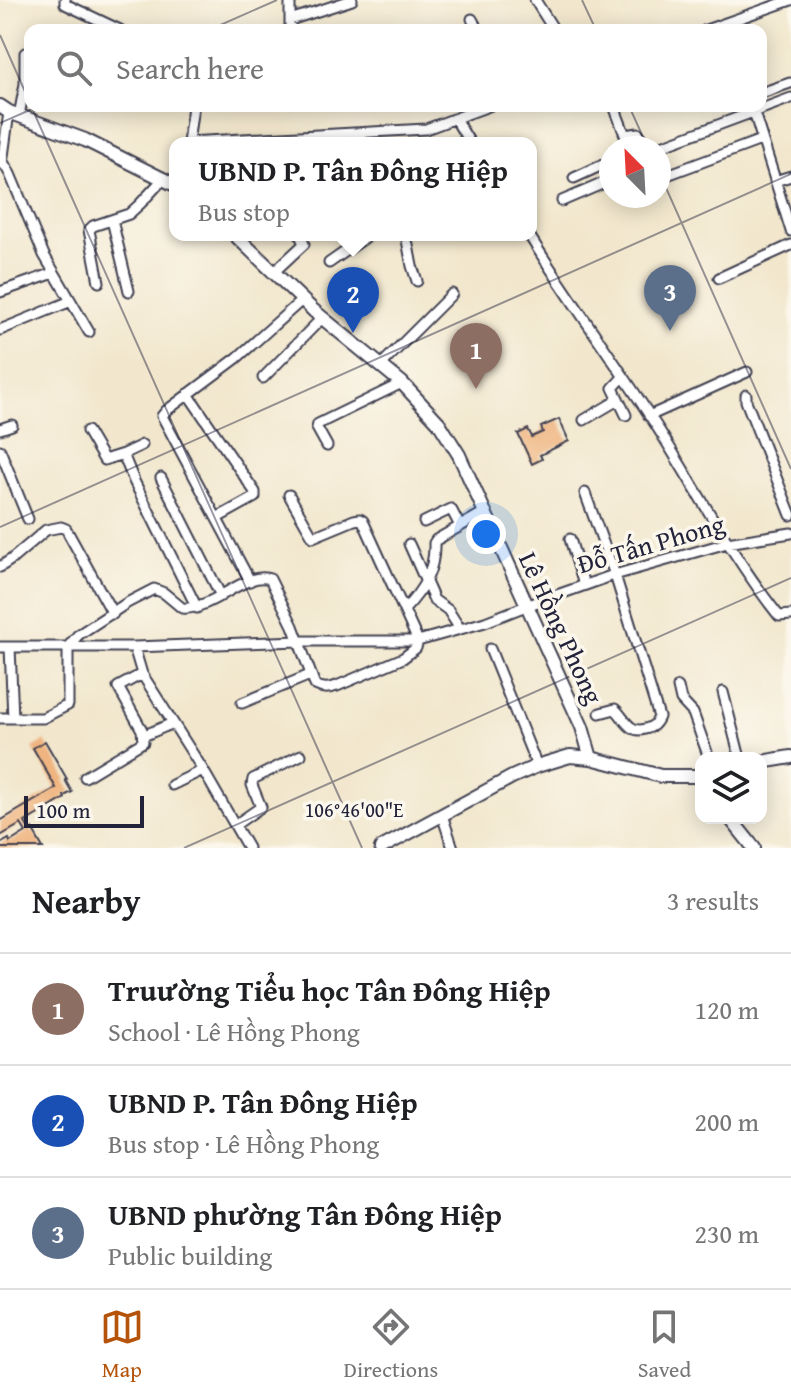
<!DOCTYPE html>
<meta charset="utf-8">
<style>
:root{--surface:#fff;--page:#f2f2f2;--text:#202124;--muted:#757577;--line:#e0e0e0;--accent:#b45309}
body{margin:0;font-family:"Gentium Book Plus",serif;background:var(--page);color:var(--text)}
.controls{position:absolute;right:24px;bottom:24px;display:grid;overflow:hidden;border-radius:16px;box-shadow:0 4px 20px #0003}
.controls button{width:72px;height:72px;display:grid;place-items:center;padding:0;border:0;border-bottom:2px solid var(--line);background:var(--surface);color:var(--text);font:40px sans-serif}
.compass{position:absolute;left:599px;top:136px;width:72px;height:72px;border-radius:50%;background:var(--surface);box-shadow:0 4px 20px #0003;rotate:336deg}
.scale{position:absolute;left:24px;bottom:20px;width:120px;box-sizing:border-box;padding-left:8px;border:4px solid #22223b;border-top:0;font-size:22px;line-height:28px;white-space:nowrap;color:#22223b;-webkit-text-stroke:6px #fbf7ec;paint-order:stroke}
.you{position:absolute;left:486px;top:534px;width:28px;height:28px;margin:-20px;border:6px solid #fff;border-radius:50%;background:#1a73e8;box-shadow:0 0 0 12px #1a73e833}
.badge{display:grid;place-items:center;width:52px;height:52px;border-radius:50%;background:var(--accent);color:#fff;font-size:26px;font-weight:700}
.pin{position:absolute;translate:-50% -66px;filter:drop-shadow(0 2px 4px #0008)}
.pin::after{content:'';position:absolute;top:42px;width:28px;height:24px;background:inherit;clip-path:polygon(0 0,100% 0,50% 100%)}
.popup{position:absolute;left:169px;top:137px;width:368px;height:104px;box-sizing:border-box;display:grid;place-content:center;border-radius:16px;background:var(--surface);filter:drop-shadow(0 2px 6px #0005);font-size:26px;white-space:nowrap;color:var(--muted)}
.popup b{font-size:30px;color:var(--text)}
.popup::after{content:'';position:absolute;left:50%;top:100%;margin-left:-16px;border:16px solid transparent;border-top-color:var(--surface)}
.list{margin:0;padding:0;list-style:none}
h2{display:flex;justify-content:space-between;align-items:center;height:104px;margin:0;padding:0 32px;font-size:34px}
h2 small{font-size:26px;font-weight:400;color:var(--muted)}
.list li{display:grid;grid-template-columns:52px 1fr auto;gap:24px;align-items:center;box-sizing:border-box;height:112px;padding:0 32px;border-top:2px solid var(--line)}
.list b{display:block;font-size:30px;white-space:nowrap}
.list p{margin:0;font-size:26px;white-space:nowrap;color:var(--muted)}
.list em{font-size:26px;font-style:normal;color:var(--muted)}
.icon{flex:none;width:44px;height:44px;fill:none;stroke:currentColor;stroke-width:2;stroke-linecap:round;stroke-linejoin:round}
.map{position:relative;flex:none;width:791px;height:848px;overflow:hidden}
.search{position:absolute;background:var(--surface);box-shadow:0 4px 20px #0003;left:24px;right:24px;top:24px;height:88px;display:flex;align-items:center;gap:20px;box-sizing:border-box;padding:0 28px;border-radius:16px;color:var(--muted);font-size:30px}
.sheet{height:440px;background:var(--surface)}
nav{display:flex;justify-content:space-around;align-items:center;box-sizing:border-box;height:112px;border-top:2px solid var(--line);background:var(--surface);font-size:22px;color:var(--muted)}
nav a{display:grid;justify-items:center;gap:4px}
nav .on{color:var(--accent)}
.map>svg:first-child{display:block}
.building{fill:#efb47f}
.lines{fill:none;stroke-linecap:round;stroke-linejoin:round}
.minor-casing{stroke:#414051;stroke-width:13}
.secondary-casing{stroke:#414051;stroke-width:16}
.minor{stroke:#fff;stroke-width:9}
.secondary{stroke:#fff;stroke-width:12}
.ticks{fill:none;stroke:#22223b;stroke-width:2;stroke-opacity:0.45}
.labels{text-anchor:middle;stroke-width:7;stroke-linejoin:round;paint-order:stroke}
.street-label{font-size:26px;fill:#22223b;stroke:#fbf7ec}
.ticks-label{font-size:20px;text-anchor:middle;fill:#22223b;stroke:#fbf7ec;stroke-width:7;stroke-linejoin:round;paint-order:stroke}
</style>
<div class="map">
<svg width="791" height="848" viewBox="0 0 791 848">
<rect width="100%" height="100%" fill="#fbf7ec"/>
<filter id="ink" filterUnits="userSpaceOnUse"><feTurbulence type="fractalNoise" baseFrequency=".0125" numOctaves="2"/><feDisplacementMap in="SourceGraphic" scale="16" xChannelSelector="R" yChannelSelector="G"/><feConvolveMatrix kernelMatrix="1 2 1 2 8 2 1 2 1" color-interpolation-filters="sRGB"/></filter>
<filter id="wash" filterUnits="userSpaceOnUse"><feTurbulence type="fractalNoise" baseFrequency=".006" numOctaves="4" result="noise"/><feDisplacementMap in="SourceGraphic" scale="32" xChannelSelector="R" yChannelSelector="G"/><feGaussianBlur stdDeviation="1.8" result="paint"/><feColorMatrix in="noise" values="0 0 0 0 0 0 0 0 0 0 0 0 0 0 0 0 0 1.4 0 .05"/><feComposite in="paint" operator="in"/></filter>
<g filter="url(#wash)">
<rect width="100%" height="100%" fill="#f2e7cd"/>
<g id="blocks">
<path class="building" d="M559,419L569,441L540,455L542,459L532,464L518,434L528,429L532,437L543,432L541,427Z
M45,741L67,779L65,780L72,792L64,796L65,798L25,822L30,831L32,829L43,848H0V844L9,839L10,842L26,832L21,824L0,836V821L56,788L33,748Z"/>
</g>
</g>
<g filter="url(#ink)">
<use href="#blocks" fill-opacity="0" stroke="#414051" stroke-width="2"/>
<g class="lines">
<defs>
<path id="minor" d="M65,0V4L120,30
M290,0V30
M535,0L554,30
M472,19L478,30
M290,20L352,0
M706,30L791,0
M761,93L790,83
M614,106L625,135L638,133L641,137
M752,106L791,231
M19,116L25,84V53
M456,120L470,143
M188,142L426,129L489,106
M188,143L193,106
M640,148L642,147
M656,148L791,98
M3,162L10,174L44,255L89,332
M2,164L9,112
M574,178L611,161
M659,178L761,140
M775,181L791,176
M562,201L611,180
M112,220L129,291
M406,235L412,266L417,281
M529,235C570,301 617,364 659,430C698,492 733,558 779,616L791,615
M329,263L369,235
M274,272L304,244L300,235
M719,278L791,245
M99,282L89,230L93,226L129,214L140,204L164,178
M0,292L54,273
M0,330L71,301
M380,366L452,294
M623,377L613,388L626,415
M263,378L322,318
M188,394L255,492V497L217,518
M746,395V401L791,515
M649,416L747,372
M584,420L618,400
M0,429L12,425
M87,431L104,460L123,454L134,481L197,608
M327,446L317,428L318,424L402,383
M0,450L28,519
M123,454L142,445
M161,478L221,596
M585,493L615,575L659,717C656,724 653,727 645,729C629,734 625,718 615,709L600,713
M424,522L451,509L460,526
M570,539L584,585
M409,544L434,600L448,610L460,629
M0,567L12,559L46,530L61,527L66,529L113,614
M250,581L162,416L166,411L237,358L302,300
M404,610C423,590 435,571 434,543L436,540L485,512
M0,647H134L299,641H418L485,622L526,606L611,576L727,543L791,533
M10,647L13,718
M490,649L537,766
M142,674L203,770
M678,687L681,700L693,713L709,758
M723,692L740,758
M242,703L310,675
M0,718H43L68,705V647L78,635L127,603L154,589L164,593L182,608C212,611 246,570 270,579L293,626L315,685C323,689 328,689 337,686L403,658L416,648L418,641L363,521L360,519L354,520L313,537L289,495
M143,736L173,723
M85,777L143,742L142,730L118,687L142,674L134,647
M172,785L203,770L248,848
M442,815L453,848
M235,825L261,807L252,785L253,779L301,755"/>
<path id="secondary" d="M0,106L9,112L85,140L175,185
M235,235L314,311L402,383L439,423L459,455L582,727L591,758
M761,762L791,757
M730,818L754,848
M381,848L512,777L537,766L570,756L591,758L661,776H701"/>
</defs>
<use href="#minor" class="minor-casing"/>
<use href="#secondary" class="secondary-casing"/>
<use href="#minor" class="minor"/>
<use href="#secondary" class="secondary"/>
</g>
</g>
<path class="ticks" d="M582,0L596,30M209,30L277,0M0,35L30,103M31,106L362,848M629,106L648,148M0,123L39,106M659,172L791,469M0,527L791,174M184,848L791,578"/>
<g class="labels">
<g class="street-label">
<text transform="translate(651 544) rotate(-16)" y="9">Đỗ Tấn Phong</text>
<text transform="translate(561 628) rotate(65)" y="9">Lê Hồng Phong</text>
</g>
</g>
<g class="ticks-label">
<text x="354" y="817">106°46'00"E</text>
</g>
</svg>
<div class="controls">
<button><svg class="icon" aria-label="layers" viewBox="0 0 24 24"><path d="M12 4l9 5-9 5-9-5zM3 14l9 5 9-5"/></svg></button>
</div>
<svg class="compass" viewBox="-18 -18 36 36"><path d="M0-13l5 13h-10z" fill="#e53935"/><path d="M0 13l5-13h-10z" fill="#757577"/></svg>
<div class="scale">100 m</div>
<div class="you"></div>
<div class="pin badge" style="left:476px;top:389px;background:#8d6e63">1</div>
<div class="pin badge" style="left:353px;top:333px;background:#1a4fb4">2</div>
<div class="popup"><b>UBND P. Tân Đông Hiệp</b>Bus stop</div>
<div class="pin badge" style="left:670px;top:331px;background:#5c6f8a">3</div>
<div class="search"><svg class="icon" aria-label="search" viewBox="0 0 24 24"><circle cx="10" cy="10" r="6"/><path d="M15 15l6 6"/></svg>Search here</div>
</div>
<section class="sheet">
<h2>Nearby<small>3 results</small></h2>
<ul class="list">
<li><span class="badge" style="background:#8d6e63">1</span><div><b>Truường Tiểu học Tân Đông Hiệp</b><p>School · Lê Hồng Phong</p></div><em>120 m</em></li>
<li><span class="badge" style="background:#1a4fb4">2</span><div><b>UBND P. Tân Đông Hiệp</b><p>Bus stop · Lê Hồng Phong</p></div><em>200 m</em></li>
<li><span class="badge" style="background:#5c6f8a">3</span><div><b>UBND phường Tân Đông Hiệp</b><p>Public building</p></div><em>230 m</em></li>
</ul>
</section>
<nav>
<a class="on"><svg class="icon" aria-label="map" viewBox="0 0 24 24"><path d="M3 6l6-2 6 2 6-2v14l-6 2-6-2-6 2zM9 4v14M15 6v14"/></svg>Map</a>
<a><svg class="icon" aria-label="directions" viewBox="0 0 24 24"><path d="M12 3l9 9-9 9-9-9zM9 14v-3h6M13 9l2 2-2 2"/></svg>Directions</a>
<a><svg class="icon" aria-label="saved" viewBox="0 0 24 24"><path d="M7 4h10v16l-5-4-5 4z"/></svg>Saved</a>
</nav>
